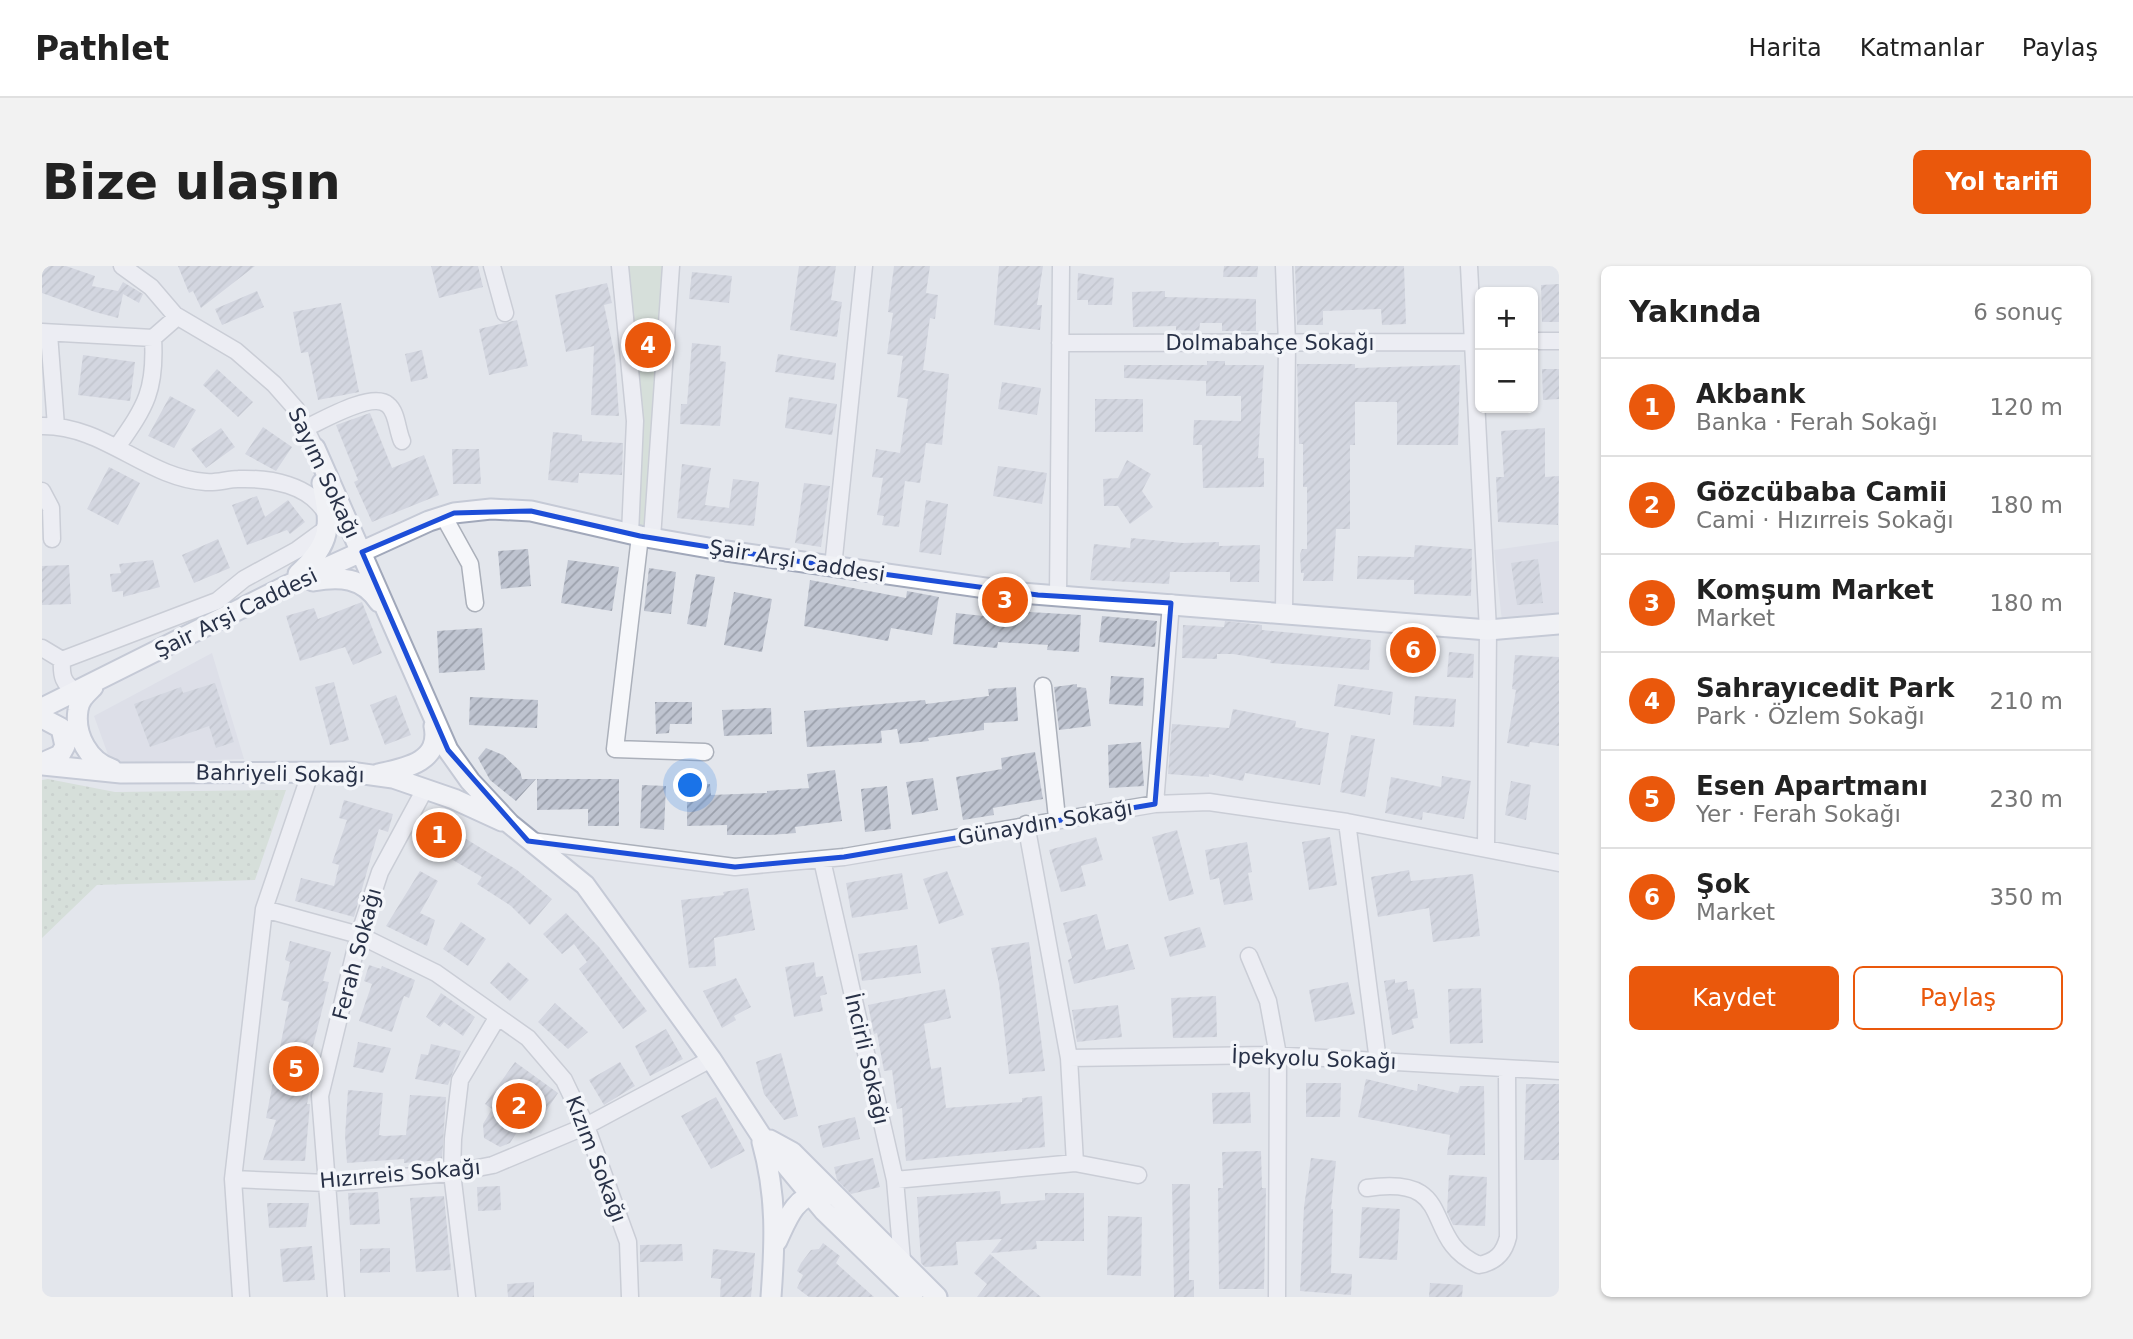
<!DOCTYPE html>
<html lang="tr">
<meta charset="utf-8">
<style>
:root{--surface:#fff;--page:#f2f2f2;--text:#222;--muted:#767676;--line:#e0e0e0;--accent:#ea580c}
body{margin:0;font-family:"DejaVu Sans",sans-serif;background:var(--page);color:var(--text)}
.controls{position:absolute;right:21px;top:21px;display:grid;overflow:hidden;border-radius:10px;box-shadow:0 2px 5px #0004}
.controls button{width:63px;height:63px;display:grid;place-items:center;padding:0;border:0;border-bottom:2px solid var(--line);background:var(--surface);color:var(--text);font:35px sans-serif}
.you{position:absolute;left:649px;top:520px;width:24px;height:24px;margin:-18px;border:5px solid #fff;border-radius:50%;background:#1a73e8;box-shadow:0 0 0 10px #1a73e833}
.badge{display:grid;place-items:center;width:46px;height:46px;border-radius:50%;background:var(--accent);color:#fff;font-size:23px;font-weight:700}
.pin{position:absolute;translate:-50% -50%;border:4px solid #fff;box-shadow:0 2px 7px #0006}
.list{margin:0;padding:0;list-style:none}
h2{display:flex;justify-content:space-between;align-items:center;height:91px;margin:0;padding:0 28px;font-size:30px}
h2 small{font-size:23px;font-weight:400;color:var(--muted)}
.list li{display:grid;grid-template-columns:46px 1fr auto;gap:21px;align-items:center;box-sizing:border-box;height:98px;padding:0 28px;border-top:2px solid var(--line)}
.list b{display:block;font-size:26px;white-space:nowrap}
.list p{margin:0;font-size:23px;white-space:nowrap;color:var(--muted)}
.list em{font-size:23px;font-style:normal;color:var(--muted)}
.actions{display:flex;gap:14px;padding:21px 28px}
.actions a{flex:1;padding:16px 0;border:2px solid var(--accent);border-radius:10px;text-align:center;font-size:24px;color:var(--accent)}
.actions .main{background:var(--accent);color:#fff}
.map{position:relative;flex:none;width:1517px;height:1031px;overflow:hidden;border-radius:10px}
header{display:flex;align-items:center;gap:42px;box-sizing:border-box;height:98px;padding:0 35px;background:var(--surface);border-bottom:2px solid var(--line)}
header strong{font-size:33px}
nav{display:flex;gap:38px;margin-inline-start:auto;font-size:24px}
.intro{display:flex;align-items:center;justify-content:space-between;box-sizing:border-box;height:168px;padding:0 42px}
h1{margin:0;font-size:49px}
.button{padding:18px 32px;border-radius:10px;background:var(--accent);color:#fff;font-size:24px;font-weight:700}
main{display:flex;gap:42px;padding:0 42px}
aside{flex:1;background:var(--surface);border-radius:10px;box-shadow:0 2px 5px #0004}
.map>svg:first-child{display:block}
.built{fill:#d4d8e2}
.grass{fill:url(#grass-dots)}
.park{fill:#c6d7c3}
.building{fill:url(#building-hatch)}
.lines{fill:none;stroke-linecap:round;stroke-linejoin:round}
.minor-casing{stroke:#abb0ba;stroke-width:19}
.major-casing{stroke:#a1a8ba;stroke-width:23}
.minor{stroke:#f6f7fa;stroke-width:16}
.major{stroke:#fff;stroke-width:19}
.marked{fill:none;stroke:#1d4ed8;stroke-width:5;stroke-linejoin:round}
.labels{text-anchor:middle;stroke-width:7;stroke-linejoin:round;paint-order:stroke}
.street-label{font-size:21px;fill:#283147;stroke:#f3f5f9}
</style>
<header>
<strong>Pathlet</strong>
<nav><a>Harita</a><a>Katmanlar</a><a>Paylaş</a></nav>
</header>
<div class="intro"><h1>Bize ulaşın</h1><a class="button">Yol tarifi</a></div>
<main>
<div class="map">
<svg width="1517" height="1031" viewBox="0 0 1517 1031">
<defs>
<pattern id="grass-dots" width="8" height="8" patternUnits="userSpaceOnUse" patternTransform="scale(1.75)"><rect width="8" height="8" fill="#c6d7c3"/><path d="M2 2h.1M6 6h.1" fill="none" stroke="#aab9a9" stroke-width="1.8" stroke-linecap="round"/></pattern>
<pattern id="building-hatch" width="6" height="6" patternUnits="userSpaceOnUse" patternTransform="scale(1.75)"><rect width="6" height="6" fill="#bfc4d0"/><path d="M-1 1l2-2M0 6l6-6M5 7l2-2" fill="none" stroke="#9ba0ab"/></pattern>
</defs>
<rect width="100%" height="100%" fill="#e3e6ec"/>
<path class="built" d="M1517,275V349L1460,355L1452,284Z
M170,387L202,493L69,497L52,450Z"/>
<path class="grass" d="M6,513L73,526L244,524L213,614L55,619L0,672V514Z"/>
<path class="park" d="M582,0H627L608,261L591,260Z"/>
<path class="building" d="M0,0H24L53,10L50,20L76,25L81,16L101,28L97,37L81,28L76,52L53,46L0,27Z
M136,0H213L159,42L151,25L147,27Z
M389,0H436L441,21L397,32Z
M757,0H794L789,34L800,36L795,71L748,64Z
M852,0H888L884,27L896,29L893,53L888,52L881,104L907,108L900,179L884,177L878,217L863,215L857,261L840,259L842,250L835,249L841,212L830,211L834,183L858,187L866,133L855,131L861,90L845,88L851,47L846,46Z
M957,0H1001L995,39H1000L998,64L952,59Z
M1182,0H1216L1215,11H1181Z
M1253,0H1362L1364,58L1340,59L1339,43L1281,45V59H1255Z
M650,6L690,10L687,37L647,33Z
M1036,7L1072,12L1070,39H1046V34H1035Z
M565,17L570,37L562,39L573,90L577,150L549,149L552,80L524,86L513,29Z
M1517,18V56H1500L1499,19Z
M215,25L222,41L180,59L173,43Z
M1123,25V31L1214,33V65H1180V57H1158L1157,65L1134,64V60L1091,61L1090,26Z
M299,37L317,126L276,134L266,86L259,87L251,46Z
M475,54L486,100L447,109L437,63Z
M650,77L679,80L678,95L684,96L678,160L638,158L639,138H645Z
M380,84L386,112L369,116L363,88Z
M736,88L794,97L792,114L733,106Z
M41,89L93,96L88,135L36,129Z
M1165,95H1183V99H1222L1216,192H1222V221L1161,222L1160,179H1151L1152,154L1199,155V130H1164V115L1082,112V99H1165Z
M1255,98H1313V102L1418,99L1416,179H1355V136H1313V179H1308V263H1294L1291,315H1261L1262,307H1259L1258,288L1260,283H1265V221H1261V178H1257Z
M175,103L211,136L196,151L161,119Z
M1500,103H1517V133L1501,134Z
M960,116L999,122L995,149L956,143Z
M128,130L154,144L132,182L106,170Z
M747,131L795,138L790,169L743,162Z
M1053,133H1101V166H1053Z
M328,147L350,202L382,189L397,229L330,256L312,216L316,214L294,159Z
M221,161L250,181L234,205L203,188Z
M179,162L193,181L164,202L149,183Z
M1503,162V211L1517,210L1516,259L1456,256L1454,211H1462L1459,165Z
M511,166L540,169V175L581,177L580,209L537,207L536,217L506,214Z
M410,183H437L439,218H411Z
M1085,194L1109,208L1100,225L1111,241L1088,258L1076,240H1062L1061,213L1076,212Z
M640,198L669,202L663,239L687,242L691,213L717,216L712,260L635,252Z
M956,200L1005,207L1000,238L951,230Z
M67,201L98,217L76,259L45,243Z
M762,217L788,220L779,281L753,277Z
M215,230L223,251L246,234L263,256L248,268L245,264L205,279L190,239Z
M884,234L906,238L899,289L877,286Z
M1089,272L1141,277L1177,276V280L1218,279L1217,316H1188V306H1128L1127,318L1048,314L1052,278L1088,282Z
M176,273L188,302L152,317L140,289Z
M1373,279L1430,283L1429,330L1372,328V314L1315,313L1316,290L1372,291Z
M486,283L489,320L459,323L456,285Z
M1496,293L1501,337L1475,339L1469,297Z
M111,294L118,321L81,331V325L70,326L68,308L79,307L77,298Z
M526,294L577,301L570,345L519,337Z
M27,299L29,338L0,339V300Z
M607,302L634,306L629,348L602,345Z
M654,308L673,311L664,361L645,358Z
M768,314L864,332L865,325L897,331L890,369L849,362L846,375L762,360Z
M692,326L730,333L720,386L682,379Z
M320,336L340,387L311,399L303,381L258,395L244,350L272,342L276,353Z
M969,345L1039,349L1037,386L1005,384L1006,379L956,376L955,382L911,378L914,347L969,353Z
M1060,350L1115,355L1113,381L1057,376Z
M1183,355L1220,359V364L1329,374L1327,404L1228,397L1229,394L1191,388H1175V393L1140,392L1141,359L1182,361Z
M440,362L443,404L397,407L395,365Z
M1360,379L1386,380L1384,408L1358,406Z
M1407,386L1432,388L1431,412L1405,411Z
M1473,389L1517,391V480L1488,476L1487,481L1465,477L1474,424L1470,423Z
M1069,410L1102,412L1101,440L1067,438Z
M292,416L307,474L288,479L273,421Z
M173,417L192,476L174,482L167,460L108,481L92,438L139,421L141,427Z
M1035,418V421L1044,422L1049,460L1017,464L1012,421Z
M1296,418L1351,426L1348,449L1292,440Z
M974,421L976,455L942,457V464L886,472L887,475L858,478L855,463L839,465L840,477L765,481L762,445L883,434L884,438L947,430L946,423Z
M354,429L369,469L343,479L328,439Z
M1373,430L1414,433L1412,461L1371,459Z
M428,431L496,434L495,462L427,459Z
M613,436H650V458H628L627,467L614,468Z
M729,442L730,468L682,470L680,444Z
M1191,443L1254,455L1253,461L1287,467L1278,519L1203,507L1201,515L1167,508V511L1126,508L1130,458L1187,462Z
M1309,469L1333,473L1323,531L1298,526Z
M1099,476L1102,520L1067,522L1066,479Z
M444,482L461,489L478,505L480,513H494L474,535L448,514L436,492Z
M993,486L1001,533L951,542L952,549L921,554L914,511L960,503L959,492Z
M793,504L800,555L753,561L754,567L728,569H685V559L645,560V518H668L669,529L725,527V525L767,522L765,508Z
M1400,510L1429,515L1422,553L1381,546L1380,554L1343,547L1349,511L1399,521Z
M891,512L896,544L870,549L864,516Z
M495,513H577V560H546V543L495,544Z
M1469,515L1489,519L1484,554L1463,549Z
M600,519L624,520L622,564L598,562Z
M845,520L849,563L823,566L819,523Z
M302,534L351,548L346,566L337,563L312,651L253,635L259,612L292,620L297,599L290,597L305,554L297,552Z
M393,554L475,604L510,633L488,659L469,640L435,618L440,611L380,576Z
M1135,564L1152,628L1127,635L1110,571Z
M1054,571L1061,594L1039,600L1044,620L1019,626L1007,584Z
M1288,571L1295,619L1267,624L1260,576Z
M1205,576L1210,606L1206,607L1211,634L1182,639L1177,612L1168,614L1163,584Z
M1367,604L1369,615L1431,608L1438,670L1391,676L1387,642L1336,651L1329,611Z
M378,605L396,615L378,647L393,654L385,680L344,660Z
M905,605L922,649L897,658L881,613Z
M860,607L866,643L810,652L804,617Z
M706,622L713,664L672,672L674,700L647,702L639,634L682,629L681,626Z
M524,647L557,681L605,745L581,763L537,703L545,696L532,678L520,688L501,668Z
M1055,648L1064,684L1086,678L1093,703L1032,718L1026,694L1030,692L1021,657Z
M419,656L444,673L426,700L401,683Z
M1158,661L1164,681L1128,691L1122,671Z
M248,675L289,686L281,715L287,716L268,792L274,793L265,838H268L263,895L221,894L234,854L224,852L247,736L239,734L248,696L243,694Z
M987,676L1003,805L967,808L957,718L949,682Z
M875,679L879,707L820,715L816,688Z
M466,696L487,714L468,735L448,717Z
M772,696L774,711L781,710L785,728L778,730L781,745L752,751L743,701Z
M327,699L339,703L340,700L373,714L367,732L362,730L350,766L317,755L330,718L322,715Z
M694,712L709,741L692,750L694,754L680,762L661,725Z
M1353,713V717L1365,715L1366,724L1372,723L1376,752L1370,753L1372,762L1350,769L1342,715Z
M1306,716L1313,748L1273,756L1267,724Z
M1439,722L1441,777L1408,778L1406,723Z
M903,723L909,752L882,758L889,803L899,801L904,842L980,836V832L1000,830L1003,881L864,895L860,842L855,843L850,804L842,805L835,767L832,768L826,739Z
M399,727L433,751L421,770L402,756L398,761L384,751Z
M1174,730L1175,771L1131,772L1129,732Z
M513,737L546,766L526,783L496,756Z
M1076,739L1080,771L1035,776L1030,744Z
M624,763L641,793L608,810L593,780Z
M316,776L349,782L341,807L311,801Z
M389,778L419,785L406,819L373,813L379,788L386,789Z
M739,787L756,850L742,854L722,828L714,796Z
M473,796L516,827L489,868L478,861L468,877L458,881L442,872L441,858L450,843L443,838Z
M578,796L593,820L562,839L547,814Z
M1324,813L1375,825L1376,818L1416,827L1418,820H1442L1443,889H1405L1408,869L1316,851Z
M1264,817H1299L1298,851H1264Z
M1484,818H1517V894H1482Z
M306,824L341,827L337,869L342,870L364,869L368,829L404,831L400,894L362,897V893L305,897L303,870Z
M1208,826L1209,857L1171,858L1170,827Z
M674,831L703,885L669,903L639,850Z
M813,851L818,873L781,882L776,860Z
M1219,885L1220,922H1224L1222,1023H1177L1176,922H1181L1180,886Z
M831,892L838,921L809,928L795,914L792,901Z
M1269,892L1294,895L1289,943H1291L1289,1007L1310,1008L1309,1029L1258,1025L1262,941Z
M1407,909L1445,911L1443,960L1411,959L1405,946Z
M1130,918H1148L1147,1014H1152V1031H1132Z
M458,920L459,944L436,945L435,921Z
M958,925L959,938L1003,934V927H1042V975H994L995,983L949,987L960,973L914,976L916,999L883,1001L879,997L875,931Z
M336,926L338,958L308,959L306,927Z
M402,930L409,1004L374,1006L368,932Z
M225,937H267L264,961L227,962Z
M1320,941L1358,943L1355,994L1317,992Z
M1066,950L1100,951L1099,1010L1065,1009Z
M781,977L798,990L794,997L832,1031H767L755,1022L761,1009L755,1005L759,997L769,984L777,983Z
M640,978L641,995L598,996V979Z
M270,980L273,1014L241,1016L238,983Z
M348,982V1006L318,1007V983Z
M671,983L713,987L709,1031H678L679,1013L669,1012Z
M948,988L999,1031H935L945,1018L932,1007Z
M492,1016V1031H466L465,1018Z
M1388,1017L1421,1019L1420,1031H1387Z"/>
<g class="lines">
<defs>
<path id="minor" d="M80,0L109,21L133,49L194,85L232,118L254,143L273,182
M450,0L463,47
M578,0L593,155L588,268
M1427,0L1446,364L1444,581
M0,66L111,72
M7,68L14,160
M1491,75H1517
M1018,77L1438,76
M0,160C62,159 104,212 164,216C175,217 186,213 196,213C228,212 268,218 285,249
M264,162C281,154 331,125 346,139C355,146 355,164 360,175
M75,181C104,140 114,124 111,72L135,51
M0,225L9,242L10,273
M402,251L428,298L433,337
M598,270L573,483L663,486
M610,272L629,0
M791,301L822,0
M1016,331L1019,0
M1242,346L1245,78L1242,0
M0,382L20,394
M1001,420L1015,552
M35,426C21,418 19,410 20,394L175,335L202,313L255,284L281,265L286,257
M1113,538L1129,337
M1305,556L1336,795
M489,575L693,601L802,591L1113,538L1167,536L1305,556L1517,597
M780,594L853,914L860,994
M222,643L317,669L394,707L486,772L522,814L544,860L586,976L588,1031
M1207,690L1226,735L1236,789L1235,1031
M1027,792L1228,789L1517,805
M1033,897L1096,909
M191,913L285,917L410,907L451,899L544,860L669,793
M853,914L1033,897L1027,792L984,558
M1325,922C1418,908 1377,973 1437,999C1453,996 1462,988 1466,971L1465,805
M199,1031L191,913L222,643L269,505
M294,1031L278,830L317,669L338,606L383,523
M425,1031L410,907L411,873L418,814L455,752"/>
<path id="major" d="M273,182L406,484L428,515L468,558L543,619L669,793L718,868L782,945L871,1031
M256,308C290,277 289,260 280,217
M271,315C297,310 321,311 337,336
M51,421C44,428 37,434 36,444C32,469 47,496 70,503
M0,442L242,321L387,255L412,247L449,243L489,245L598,270L684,285L979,327L1446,364L1517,358
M0,452L19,462L23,480L18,489L0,497
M0,499L79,507L308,506L351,512L412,533L460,555
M336,508C364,502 399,496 392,460
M728,874L750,886L895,1031
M720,876C735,930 733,976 729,1031
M735,975C745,954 752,931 777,927"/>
</defs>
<use href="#minor" class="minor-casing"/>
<use href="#major" class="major-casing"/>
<use href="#minor" class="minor"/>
<use href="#major" class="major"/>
</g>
<path d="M0 0H1517V1031H0ZM489,245L598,270L811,304L996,329L1129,337L1113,538L802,591L693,601L486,575L406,484L320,286L412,247Z" fill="#e3e6ec" fill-opacity=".55" fill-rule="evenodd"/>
<path class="marked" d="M489,245L598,270L811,304L996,329L1129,337L1113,538L802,591L693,601L486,575L406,484L320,286L412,247Z"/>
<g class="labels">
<g class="street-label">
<text x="1228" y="84">Dolmabahçe Sokağı</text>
<text transform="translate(282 207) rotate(65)" y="7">Sayım Sokağı</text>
<text transform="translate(755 295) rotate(9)" y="7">Şair Arşi Caddesi</text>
<text transform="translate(194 347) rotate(-26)" y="7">Şair Arşi Caddesi</text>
<text transform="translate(238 508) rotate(1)" y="7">Bahriyeli Sokağı</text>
<text transform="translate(1003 557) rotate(-10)" y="7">Günaydın Sokağı</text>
<text transform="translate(315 688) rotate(-75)" y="7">Ferah Sokağı</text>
<text transform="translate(825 793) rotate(77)" y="7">İncirli Sokağı</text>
<text transform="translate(1272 793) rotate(2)" y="7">İpekyolu Sokağı</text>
<text transform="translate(554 893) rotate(69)" y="7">Kızım Sokağı</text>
<text transform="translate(358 908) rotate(-5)" y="7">Hızırreis Sokağı</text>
</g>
</g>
</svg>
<div class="controls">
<button>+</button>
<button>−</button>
</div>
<div class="you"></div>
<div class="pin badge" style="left:397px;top:569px">1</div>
<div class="pin badge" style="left:477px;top:840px">2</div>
<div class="pin badge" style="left:963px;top:334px">3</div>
<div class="pin badge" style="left:606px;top:79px">4</div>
<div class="pin badge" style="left:254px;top:803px">5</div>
<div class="pin badge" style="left:1371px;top:384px">6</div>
</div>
<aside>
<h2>Yakında<small>6 sonuç</small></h2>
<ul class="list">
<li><span class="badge">1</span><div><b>Akbank</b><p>Banka · Ferah Sokağı</p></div><em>120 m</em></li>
<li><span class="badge">2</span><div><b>Gözcübaba Camii</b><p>Cami · Hızırreis Sokağı</p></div><em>180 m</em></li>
<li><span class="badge">3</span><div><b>Komşum Market</b><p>Market</p></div><em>180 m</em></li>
<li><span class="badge">4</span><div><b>Sahrayıcedit Park</b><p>Park · Özlem Sokağı</p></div><em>210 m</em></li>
<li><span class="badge">5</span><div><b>Esen Apartmanı</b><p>Yer · Ferah Sokağı</p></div><em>230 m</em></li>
<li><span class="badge">6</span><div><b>Şok</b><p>Market</p></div><em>350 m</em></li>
</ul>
<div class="actions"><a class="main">Kaydet</a><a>Paylaş</a></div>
</aside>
</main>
